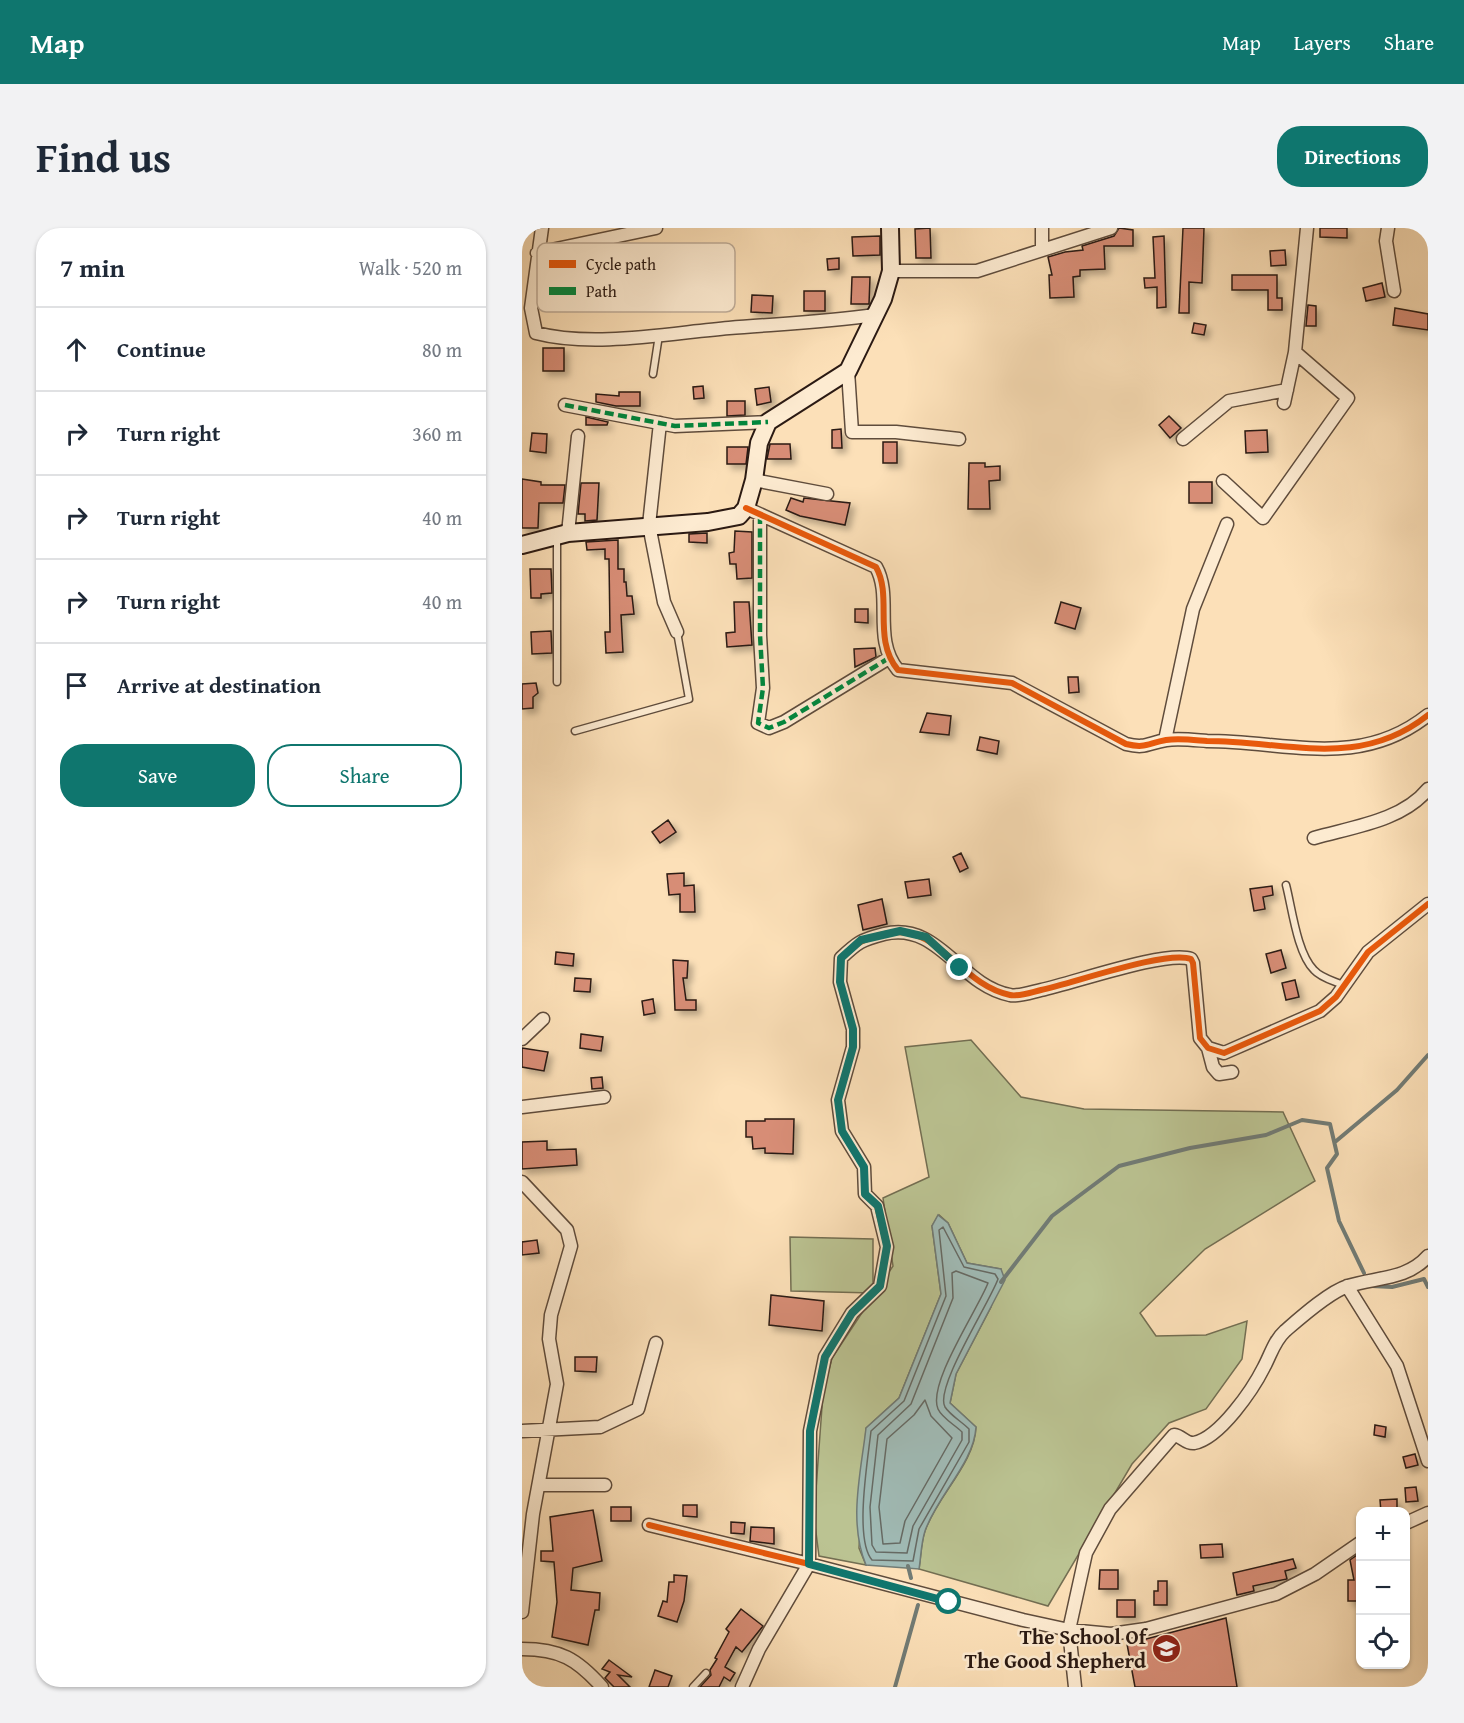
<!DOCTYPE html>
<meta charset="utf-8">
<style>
:root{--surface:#fff;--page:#f2f2f3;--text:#1f2937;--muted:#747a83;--line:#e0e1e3;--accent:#0f766e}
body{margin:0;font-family:"Gentium Book Plus",serif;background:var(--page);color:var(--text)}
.controls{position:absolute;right:18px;bottom:18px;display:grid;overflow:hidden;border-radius:12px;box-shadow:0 2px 4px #0004}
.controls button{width:54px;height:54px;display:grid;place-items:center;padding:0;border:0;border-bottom:2px solid var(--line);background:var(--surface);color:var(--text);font:30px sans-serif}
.stop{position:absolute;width:18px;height:18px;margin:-14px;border:4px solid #0f766e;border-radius:50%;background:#fff}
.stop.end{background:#0f766e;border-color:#fff;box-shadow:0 2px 6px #0008}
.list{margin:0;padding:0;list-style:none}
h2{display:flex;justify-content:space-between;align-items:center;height:78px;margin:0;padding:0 24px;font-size:26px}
h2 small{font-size:20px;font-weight:400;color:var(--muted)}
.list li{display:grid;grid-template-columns:39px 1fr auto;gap:18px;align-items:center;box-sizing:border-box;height:84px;padding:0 24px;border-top:2px solid var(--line)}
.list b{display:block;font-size:22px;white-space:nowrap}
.list em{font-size:20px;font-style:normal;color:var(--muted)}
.actions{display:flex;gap:12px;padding:18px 24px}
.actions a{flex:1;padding:14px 0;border:2px solid var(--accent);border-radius:24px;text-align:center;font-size:21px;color:var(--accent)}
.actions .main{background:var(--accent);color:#fff}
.icon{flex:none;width:33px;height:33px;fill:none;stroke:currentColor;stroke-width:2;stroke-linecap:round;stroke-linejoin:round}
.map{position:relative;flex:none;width:906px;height:1459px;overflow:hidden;border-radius:24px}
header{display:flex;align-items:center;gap:36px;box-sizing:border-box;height:84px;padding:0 30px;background:var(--accent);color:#fff}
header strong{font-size:28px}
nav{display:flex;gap:33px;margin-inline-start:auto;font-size:21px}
.intro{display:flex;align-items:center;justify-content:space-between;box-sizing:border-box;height:144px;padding:0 36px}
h1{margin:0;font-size:42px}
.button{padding:15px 27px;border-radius:24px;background:var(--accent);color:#fff;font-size:21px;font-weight:700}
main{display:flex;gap:36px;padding:0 36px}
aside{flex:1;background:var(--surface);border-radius:24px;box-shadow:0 2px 4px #0004}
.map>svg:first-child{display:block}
.green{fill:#bbc392;stroke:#736e52;stroke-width:1.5}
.water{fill:#a0bbb6;stroke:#717b75;stroke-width:1.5}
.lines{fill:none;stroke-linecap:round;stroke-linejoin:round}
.shore{stroke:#666a64;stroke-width:1.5}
.stream{stroke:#717b75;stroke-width:4}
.building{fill:#d78d76;stroke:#2b1a13;stroke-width:1.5;filter:url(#shadow)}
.lane-casing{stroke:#5f4c3c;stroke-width:9}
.street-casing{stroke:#5f4c3c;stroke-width:15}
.secondary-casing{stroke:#2b1a13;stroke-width:20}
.lane{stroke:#fdebd1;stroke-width:6}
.street{stroke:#fdebd1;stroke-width:12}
.secondary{stroke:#fdebd1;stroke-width:16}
.quiet{stroke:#00873e;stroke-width:4.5;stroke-dasharray:9 4.5;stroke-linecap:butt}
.cycleway-casing{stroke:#fdebd1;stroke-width:10}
.cycleway{stroke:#e8590c;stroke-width:6}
.route{stroke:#0f766e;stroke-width:8}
.labels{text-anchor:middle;stroke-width:5;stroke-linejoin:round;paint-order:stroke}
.poi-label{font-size:21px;font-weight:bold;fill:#2b1a13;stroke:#fdebd1;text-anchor:end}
.key{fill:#fdebd1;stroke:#beac98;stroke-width:1.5}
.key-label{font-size:16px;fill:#2b1a13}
</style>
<header>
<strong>Map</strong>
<nav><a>Map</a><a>Layers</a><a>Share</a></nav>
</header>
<div class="intro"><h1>Find us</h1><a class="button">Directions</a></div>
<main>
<aside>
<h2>7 min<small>Walk · 520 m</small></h2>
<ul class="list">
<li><svg class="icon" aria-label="ahead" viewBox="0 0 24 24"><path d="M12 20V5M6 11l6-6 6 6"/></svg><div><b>Continue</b></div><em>80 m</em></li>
<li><svg class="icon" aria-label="right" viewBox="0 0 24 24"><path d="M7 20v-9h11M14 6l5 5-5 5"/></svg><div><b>Turn right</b></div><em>360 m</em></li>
<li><svg class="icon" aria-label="right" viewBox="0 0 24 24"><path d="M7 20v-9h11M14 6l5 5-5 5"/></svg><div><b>Turn right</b></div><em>40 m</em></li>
<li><svg class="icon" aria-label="right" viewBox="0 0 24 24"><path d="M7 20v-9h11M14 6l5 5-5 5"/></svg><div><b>Turn right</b></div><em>40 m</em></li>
<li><svg class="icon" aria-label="arrive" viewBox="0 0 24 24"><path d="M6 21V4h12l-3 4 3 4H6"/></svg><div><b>Arrive at destination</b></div></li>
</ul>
<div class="actions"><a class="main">Save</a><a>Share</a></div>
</aside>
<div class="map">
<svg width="906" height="1459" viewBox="0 0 906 1459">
<defs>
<filter id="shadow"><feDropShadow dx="4.5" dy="4.5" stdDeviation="3" flood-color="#0004"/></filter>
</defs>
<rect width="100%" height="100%" fill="#fce0b8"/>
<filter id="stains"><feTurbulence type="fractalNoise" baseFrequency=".00333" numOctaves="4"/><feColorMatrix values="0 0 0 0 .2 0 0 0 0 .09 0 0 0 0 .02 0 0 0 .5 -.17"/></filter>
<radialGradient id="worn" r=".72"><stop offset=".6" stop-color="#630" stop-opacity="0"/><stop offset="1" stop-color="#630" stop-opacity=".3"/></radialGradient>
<path class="green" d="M449,812L499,869L562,881L761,884L793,953L683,1021L618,1085L634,1108L684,1107L725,1093L720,1131L684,1181L647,1195L610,1236L526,1378L397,1341C399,1329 399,1315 403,1303C415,1268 453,1235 454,1199L428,1175L434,1146L469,1079L479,1041L445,1035L426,995L417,987L410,998L419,1066L377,1170L344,1200L337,1320L344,1337L297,1328L292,1289L301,1165L310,1130L371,1038L361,970L407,949L383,819Z
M268,1009L351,1011V1065L269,1063Z"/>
<path class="water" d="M416,987L426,995L445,1035L479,1041L483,1052L434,1146L428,1175L454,1199C452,1235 415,1268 403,1303C399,1315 399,1329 397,1341L344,1337C326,1294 339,1244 344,1200L377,1170L419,1066L410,998Z"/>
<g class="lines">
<path class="shore" d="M421,999L442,1039L473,1046L476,1051C468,1074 412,1160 423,1179C428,1187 440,1194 447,1201V1214L397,1301L391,1333L350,1332C332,1311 346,1231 349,1203L382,1173L424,1068L417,1002Z
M434,1043L466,1055C456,1081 405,1156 416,1181C420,1190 433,1197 440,1204V1212L391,1298L385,1325L354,1324L350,1317L348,1279L356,1207L389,1176L431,1070L430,1045Z
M403,1172L409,1188L430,1210L383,1293L378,1315L361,1316L357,1279L365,1211L392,1187Z"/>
<path class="stream" d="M813,914L875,862L906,827
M479,1054L530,988L597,938L668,920L744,907L780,892L808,896L815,926L805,940L817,993L842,1045
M850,1058L870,1059L902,1051L906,1059
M386,1338L389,1350
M373,1459L396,1377"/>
</g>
<path class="building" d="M408,0L409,30H394L393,1Z
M597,0L611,2V18H582L583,41L558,42V48L551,49L552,69L528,70L527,47H530L526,29L543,24L561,22L560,18L592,8Z
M661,0H682L680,55L667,54V85H657Z
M798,0H825V10L798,9Z
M358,8V27L331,28L330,9Z
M642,8L644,79L635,80V59L623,60L622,50H633L631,9Z
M763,22L764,37L749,38L748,23Z
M317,30V41L306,42L305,31Z
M710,47H755V70H760V82H746V62H710Z
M330,49H348L347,76H329Z
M860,55L863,69L844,73L841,60Z
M282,63H303V83H282Z
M230,67L251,68L250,85L229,84Z
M786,77L794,78V98H784Z
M873,80L906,86V102L871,97Z
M672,95L684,97L682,107L670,105Z
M21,120H42V143H21Z
M181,158L182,170L172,171L171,159Z
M247,159L249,174L235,177L233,161Z
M97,164H118V178H94L74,174V166L97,168Z
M205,173H223V187L205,188Z
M647,188L659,200L648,210L637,197Z
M64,189L86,194L85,197H64Z
M319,201L320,220H310V202Z
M745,202L746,224L724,225L723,203Z
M10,205L25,206L24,225L8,223Z
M361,214H375V235H361Z
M248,216H268L269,231H245Z
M205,219H226L224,236H205Z
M447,235H463V239L478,238V252L467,253L468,281H446Z
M0,251L19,254V257H43L41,275H17L16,300H0Z
M667,254H690V275H667Z
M59,255H77L75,292L63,293V286H56Z
M269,270L281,274L282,270L328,275L323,297L278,288L264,282Z
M213,303L230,304V350L215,351L214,336H208L207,325L212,324Z
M185,305V315L167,314V306Z
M96,312V341H102V354H104L105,368H110L112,386L99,387L101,424L84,425L83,404H88L87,331H83V321L65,322L64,314Z
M8,341H29L30,365L19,366V370H9Z
M212,374H227L230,417L205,419L204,405L213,404Z
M539,374L559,380L553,401L533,395Z
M333,381H346V395L333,394Z
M29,403L30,425L10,426L9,404Z
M353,420L354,429L333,439L332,421Z
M546,449H556L557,464L547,465Z
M14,455L16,465L11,469V480L0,481V456Z
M405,485L429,488L427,507L398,504Z
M458,509L477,513L475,526L455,522Z
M146,592L154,604L138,615L130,604Z
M439,625L446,640L438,644L431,629Z
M162,645V658L172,657L173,684H158V666L147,667L145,646Z
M407,651L409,667L386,670L383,654Z
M750,658L751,667L741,669L743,681L732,683L728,661Z
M360,671L365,696L341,702L336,677Z
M759,722L764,740L749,745L744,726Z
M34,724L52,726L51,738L33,736Z
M151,732L166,733L165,750H161L164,772H174V782H153Z
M53,750L69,751L68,764L52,763Z
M773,752L777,769L764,772L760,755Z
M131,771L133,785L122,787L120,773Z
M59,806L81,809L79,823L58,820Z
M0,820L26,824L22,843L0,839Z
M80,849L81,860L70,861L69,850Z
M243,891H272L271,926L243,925V920L231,921L230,909H224V893H243Z
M25,913V922L54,921L55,937L0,941V914Z
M15,1012L17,1025L0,1027V1014Z
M249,1067L302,1073L300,1103L247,1097Z
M53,1129H75L74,1144L53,1143Z
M853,1197L864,1199L863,1209L852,1207Z
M893,1226L896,1237L884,1240L881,1229Z
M894,1259L896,1273L884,1274L883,1260Z
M875,1271V1284H859L858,1272Z
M161,1277H175V1289L161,1288Z
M89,1279H109V1293H89Z
M71,1282L80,1333L51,1340L49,1362L78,1365L77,1382H73L66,1417L30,1409L35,1374L32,1334L19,1333V1323H31L28,1289Z
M209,1294L223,1295L222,1306L209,1305Z
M229,1299L252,1300V1316L228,1313Z
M700,1316L701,1329L679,1330L678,1317Z
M838,1325V1373H826V1352H832L828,1332Z
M771,1331L774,1340L763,1343L765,1351L731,1358L732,1363L715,1367L711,1345Z
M578,1342H596V1361H577Z
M152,1347L165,1348L162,1373L155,1394L136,1388L141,1373L145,1374L147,1354H152Z
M636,1353H645V1377H632V1363H636Z
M595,1372H613V1389H595Z
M219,1381L241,1398L220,1424L214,1419L203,1439L213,1445L208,1453L202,1449L197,1459H178L189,1447L188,1442L195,1431L193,1430L207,1404L204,1401Z
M704,1390L715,1459H613L605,1416Z
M87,1432L110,1449L96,1447L108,1459H92L83,1450L88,1444L80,1441Z
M133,1442L150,1448L146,1459H127Z"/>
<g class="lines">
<defs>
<path id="lane" d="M131,146L137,107
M35,310V454
M53,503L167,471L155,404
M764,657C770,680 775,725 792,742C799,750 812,753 821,757
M171,1459L184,1445"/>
<path id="street" d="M20,0L9,80L14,105C71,120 148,105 207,100C256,96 304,94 353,87
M520,0V22
M866,0L864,13L872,63
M15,25L134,0
M369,43H455L589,0
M326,143L330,204H374L437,211
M762,175L773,124L785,0
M43,177L153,198L246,194
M138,195L127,297L142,374L155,404
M661,211L707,173L765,162
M232,252L305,266
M701,253L741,290L826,170L773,124
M224,280L354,339C371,369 350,411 376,442L490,455L604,516C624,521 626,515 644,512C657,510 672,512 685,513C765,513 837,542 906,487
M238,287V407L241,460L236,495L247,500L262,494L367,430
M46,305L56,208
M643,512L671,381L705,296
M792,610C830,599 880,593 906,561
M0,811L21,791
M686,820L691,839L697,846L710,844
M0,879L82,869
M0,954L45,1002L49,1018L29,1087L27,1111L35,1156L11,1286L0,1384
M825,1058L875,1138L906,1233
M0,1203L78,1199L116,1181L134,1115
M17,1257H83
M884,1295L906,1285
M127,1297L287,1336L288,1203L303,1129L330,1085L358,1058L365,1019L355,978L343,966L342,939L320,903L316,872L331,819V801L318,754L319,730C336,714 339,712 362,706C417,693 437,757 488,767C496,769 510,764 519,762C552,755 644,722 669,731L671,735L678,810L686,820L702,825L798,783L814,769L846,724L906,676
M0,1421C38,1421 55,1431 80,1459
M220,1459L237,1421L287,1336L501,1392L547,1402L589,1406L624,1401L754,1366L793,1346L838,1315
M553,1459L547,1402L564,1325L588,1281L652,1207C660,1208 664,1216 672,1215C698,1210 731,1161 742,1139C749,1126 752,1113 763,1103C778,1090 807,1064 826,1058C854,1049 885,1052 906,1028"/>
<path id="secondary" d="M0,317L46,305L186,294L217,288L224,280L232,252L237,215L246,194L326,143L361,71L369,43L368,0"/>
</defs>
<use href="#lane" class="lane-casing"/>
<use href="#street" class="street-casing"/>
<use href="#secondary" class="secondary-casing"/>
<use href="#lane" class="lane"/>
<use href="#street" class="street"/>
<use href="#secondary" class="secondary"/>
<path class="quiet" d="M43,177L153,198L246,194
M238,287V407L241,460L236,495L247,500L262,494L367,430"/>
<defs>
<path id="cycleway" d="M224,280L354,339C371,369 350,411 376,442L490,455L604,516C624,521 626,515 644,512C657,510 672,512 685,513C765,513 837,542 906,487
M127,1297L287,1336L288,1203L303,1129L330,1085L358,1058L365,1019L355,978L343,966L342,939L320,903L316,872L331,819V801L318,754L319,730C336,714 339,712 362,706C417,693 437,757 488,767C496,769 510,764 519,762C552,755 644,722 669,731L671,735L678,810L686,820L702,825L798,783L814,769L846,724L906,676"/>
</defs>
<use href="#cycleway" class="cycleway-casing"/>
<use href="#cycleway" class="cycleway"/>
</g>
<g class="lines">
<path class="route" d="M427,1374L287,1336L288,1203L303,1129L330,1085L358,1058L365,1018L356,978L343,966L342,939L320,903L316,872L331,819V801L318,754L319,730L339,712L378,703L404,709L438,740"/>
</g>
<defs>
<symbol id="school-disc" viewBox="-11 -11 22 22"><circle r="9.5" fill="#8f2418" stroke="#fdebd1"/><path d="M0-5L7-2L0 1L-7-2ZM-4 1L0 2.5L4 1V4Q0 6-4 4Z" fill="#fff"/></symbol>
</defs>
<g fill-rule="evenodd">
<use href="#school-disc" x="628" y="1404" width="33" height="33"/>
</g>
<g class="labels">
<g class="poi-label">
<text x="624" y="1416">The School Of<tspan x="624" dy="24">The Good Shepherd</tspan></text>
</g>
</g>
<rect x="15" y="15" width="198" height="69" rx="9" class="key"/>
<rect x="27" y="32" width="27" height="8" fill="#e8590c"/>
<rect x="27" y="59" width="27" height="8" fill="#00873e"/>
<g class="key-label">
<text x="64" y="42">Cycle path</text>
<text x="64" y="69">Path</text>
</g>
<rect width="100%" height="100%" filter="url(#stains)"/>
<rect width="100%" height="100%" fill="url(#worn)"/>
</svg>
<div class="controls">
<button>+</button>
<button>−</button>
<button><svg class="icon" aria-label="locate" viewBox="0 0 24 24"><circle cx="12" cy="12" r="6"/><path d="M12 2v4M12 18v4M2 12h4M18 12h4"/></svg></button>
</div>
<div class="stop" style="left:427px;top:1374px"></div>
<div class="stop end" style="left:438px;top:740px"></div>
</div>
</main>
